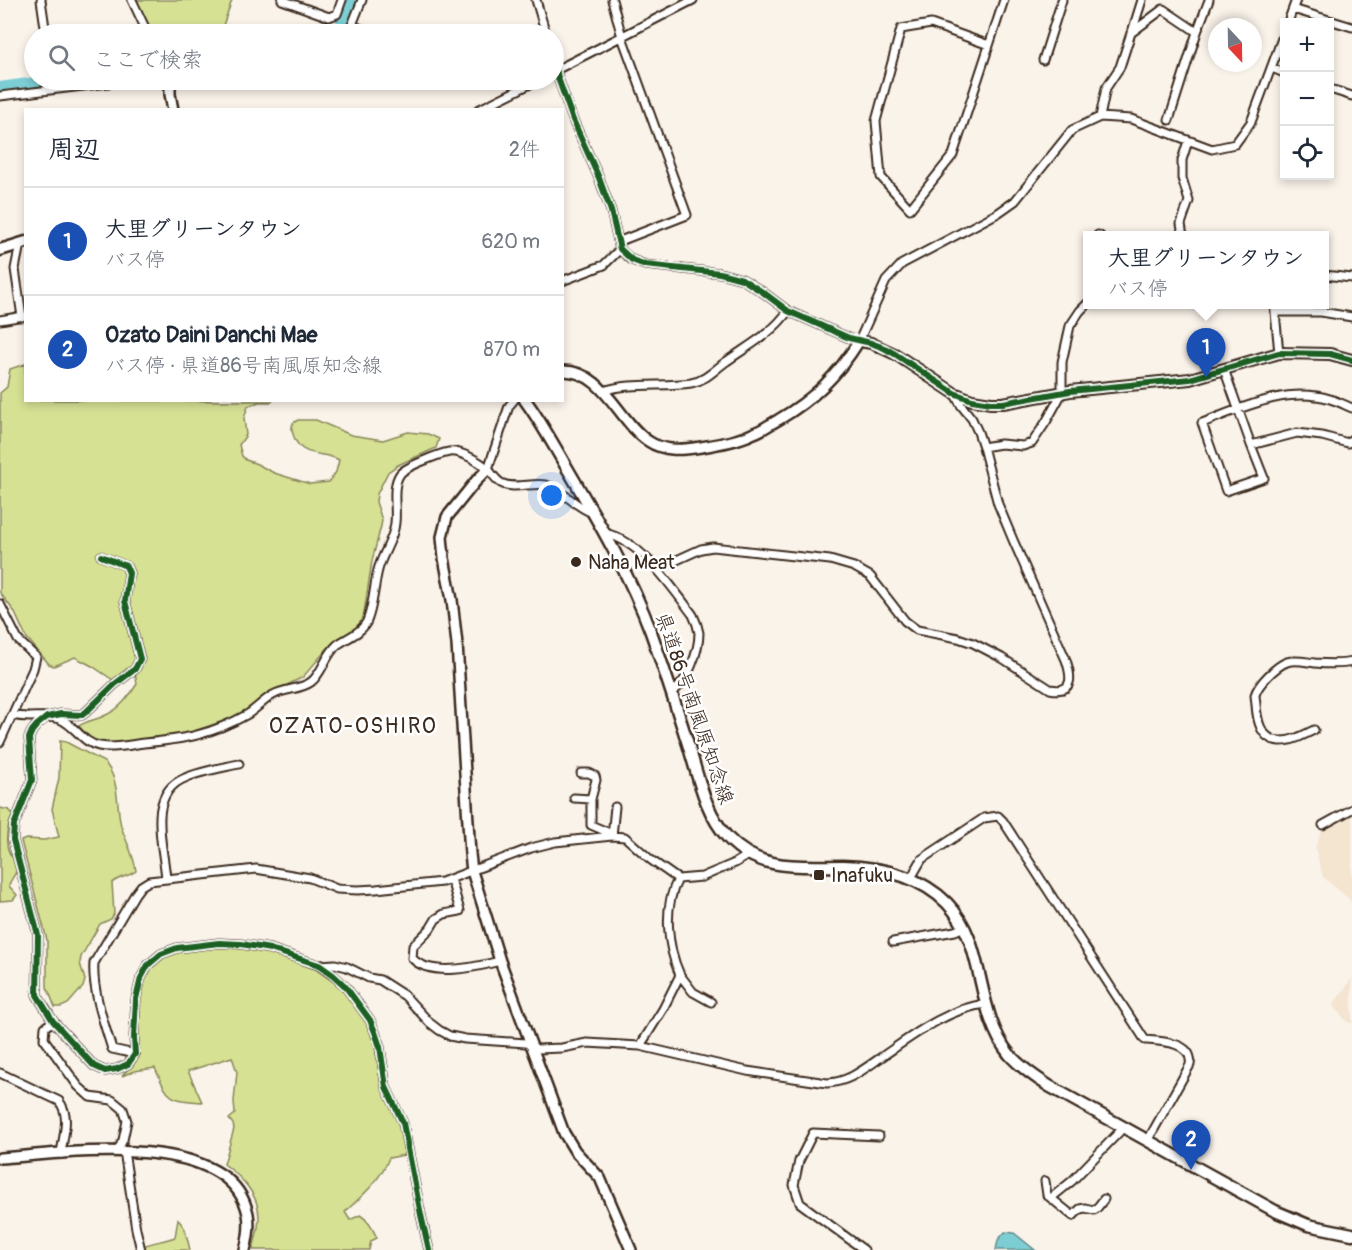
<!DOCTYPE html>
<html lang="ja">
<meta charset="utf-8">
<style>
:root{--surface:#fff;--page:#f6f6f7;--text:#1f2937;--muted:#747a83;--line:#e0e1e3;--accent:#b45309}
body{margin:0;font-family:Pangolin,"Klee One",sans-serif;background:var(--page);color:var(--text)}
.controls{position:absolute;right:18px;top:18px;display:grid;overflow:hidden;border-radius:0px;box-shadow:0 3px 9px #0003}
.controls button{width:54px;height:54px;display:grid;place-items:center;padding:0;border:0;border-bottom:2px solid var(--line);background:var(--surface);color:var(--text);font:30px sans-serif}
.compass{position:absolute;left:1208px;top:18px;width:54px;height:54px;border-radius:50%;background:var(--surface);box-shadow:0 3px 9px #0003;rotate:158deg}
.you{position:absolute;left:552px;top:496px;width:21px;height:21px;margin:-15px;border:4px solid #fff;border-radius:50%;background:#1a73e8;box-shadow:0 0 0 9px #1a73e833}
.badge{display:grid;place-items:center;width:39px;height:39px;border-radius:50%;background:var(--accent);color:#fff;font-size:20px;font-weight:700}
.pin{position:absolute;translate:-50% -50px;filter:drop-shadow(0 2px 3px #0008)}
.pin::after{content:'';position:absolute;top:32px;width:21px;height:18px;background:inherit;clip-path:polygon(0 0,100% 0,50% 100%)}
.popup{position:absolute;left:1083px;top:231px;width:246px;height:78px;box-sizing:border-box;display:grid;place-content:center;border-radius:0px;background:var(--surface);filter:drop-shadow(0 2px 4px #0005);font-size:20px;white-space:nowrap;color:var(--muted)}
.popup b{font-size:22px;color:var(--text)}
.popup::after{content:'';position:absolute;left:50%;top:100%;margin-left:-12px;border:12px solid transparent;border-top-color:var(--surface)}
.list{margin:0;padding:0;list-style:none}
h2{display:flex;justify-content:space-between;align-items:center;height:78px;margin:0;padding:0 24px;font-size:26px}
h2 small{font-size:20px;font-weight:400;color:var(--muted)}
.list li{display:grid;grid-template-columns:39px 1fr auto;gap:18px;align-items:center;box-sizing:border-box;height:108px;padding:0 24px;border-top:2px solid var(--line)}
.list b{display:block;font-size:22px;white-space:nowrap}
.list p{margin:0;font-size:20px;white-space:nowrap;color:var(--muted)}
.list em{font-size:20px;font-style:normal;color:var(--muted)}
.icon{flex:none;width:33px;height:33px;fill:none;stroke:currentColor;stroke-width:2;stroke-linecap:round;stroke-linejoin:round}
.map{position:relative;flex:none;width:1352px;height:1250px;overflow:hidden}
.search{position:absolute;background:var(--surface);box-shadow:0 3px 9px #0003;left:24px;top:24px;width:540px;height:66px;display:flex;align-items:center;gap:15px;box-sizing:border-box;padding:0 21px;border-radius:33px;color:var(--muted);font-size:22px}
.panel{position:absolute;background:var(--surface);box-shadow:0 3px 9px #0003;left:24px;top:108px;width:540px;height:294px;border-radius:0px}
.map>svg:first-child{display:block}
.built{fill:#f4e5d1}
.green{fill:#d6e194;stroke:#888659;stroke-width:1.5}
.water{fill:#7dced4;stroke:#638c8b;stroke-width:1.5}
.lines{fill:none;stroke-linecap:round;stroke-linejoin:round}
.river{stroke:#7dced4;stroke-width:14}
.street-casing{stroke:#3b2a1e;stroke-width:11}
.secondary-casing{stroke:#3b2a1e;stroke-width:14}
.primary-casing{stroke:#3b2a1e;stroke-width:15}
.street{stroke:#fff;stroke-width:7}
.secondary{stroke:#fff;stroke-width:9}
.primary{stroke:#fff;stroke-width:10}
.cycleway-casing{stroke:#fff;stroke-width:10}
.cycleway{stroke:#1b5e20;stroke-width:6}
.poi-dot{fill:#3b2a1e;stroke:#fff;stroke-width:2}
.labels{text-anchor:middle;stroke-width:5;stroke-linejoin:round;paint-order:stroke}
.poi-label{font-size:20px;fill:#3b2a1e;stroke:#fff;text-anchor:start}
.street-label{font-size:20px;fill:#3b2a1e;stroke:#fff}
.quarter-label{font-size:22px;letter-spacing:1.5px;fill:#3b2a1e;stroke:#fff}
</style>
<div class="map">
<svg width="1352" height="1250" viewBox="0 0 1352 1250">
<rect width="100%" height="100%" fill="#faf3ea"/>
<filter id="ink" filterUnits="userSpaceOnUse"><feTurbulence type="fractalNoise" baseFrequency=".0167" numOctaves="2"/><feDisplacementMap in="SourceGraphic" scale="12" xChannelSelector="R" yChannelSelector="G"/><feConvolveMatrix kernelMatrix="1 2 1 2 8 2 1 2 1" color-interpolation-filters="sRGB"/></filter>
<g filter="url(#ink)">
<path class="built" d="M1352,812V905L1349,899L1323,877L1315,848L1323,827Z
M1352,978V1024L1345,1020L1333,1005Z"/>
<path class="green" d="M135,0H232L220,34H161L148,28Z
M25,364L26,400L273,401L271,402H259L248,406L244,418L246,435L239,445L242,456L246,460L257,464L274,473L310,484L329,482L336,472L339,460C324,451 302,459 294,437C292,431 291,429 293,423L298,420H316L351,435L383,440L408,432L428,434L439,439L436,448L398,465L388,472L377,494L376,502L382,520L381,526L372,561L363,619L356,628L327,649L303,677L271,693L241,715L171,739L99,744L88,737L79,726C87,720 97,720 106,715C120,709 129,696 137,684L135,673L129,672L113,680L92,666L75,657L54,666L49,664L26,637L14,611L0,593V393L7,387L10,369Z
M60,741L66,742L104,762C120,778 116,805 121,826C126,842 134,855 136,871C128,877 119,877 112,883L114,914L111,919L100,924L81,957L80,963L85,980L83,987L68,1004L61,1007H55L47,987V940L21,841L26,839L44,840L59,837L52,809L59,778Z
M0,808L9,810L13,814C8,824 4,841 9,852C11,857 18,862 17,869C16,876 10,878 9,886L17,895L13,900L0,901Z
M218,945L267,952L315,969L342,988L364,1018L374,1041L381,1084L402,1132L405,1155L389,1158C379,1182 363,1195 345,1212L350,1220L360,1215C369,1220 373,1230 377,1238L371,1241L369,1250H253C255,1240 259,1228 259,1217C259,1194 241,1177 224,1164L234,1129L233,1124L229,1119L235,1114L234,1101L237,1072L232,1057L188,1071L202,1102C167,1099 169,1099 155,1068L134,1071L122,1076L140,1055C136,1032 135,993 147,972C151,965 161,958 168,955C184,949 202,948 218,945Z
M178,1219L185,1229L190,1250H144L143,1246C153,1242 164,1241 175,1237Z"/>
<path class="water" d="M1005,1232L1014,1233L1035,1250H996L998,1240Z"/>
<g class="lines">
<path class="river" d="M339,34L352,0
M0,89L64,80"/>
<defs>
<path id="street" d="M41,0L46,34
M132,0L148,34
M282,0L329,17L337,14L342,0
M536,0L546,34
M612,0L622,37L687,215L620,241
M1293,9L1352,27
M1288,22L1296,0
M352,25L374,34
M1132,32L1142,0
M346,34L352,25L362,0
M989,45L931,24L901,29L876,121L881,177L910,209L953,155L1004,0
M554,59L558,78L573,120L599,178L611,211L620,249L625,254L632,260L645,265L720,273L742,279L764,293L788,311L849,338L859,341L886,281L902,264L998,213L1015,201L1072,130L1100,117L1131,119L1212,149L1235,144L1251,122L1284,33
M1043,60L1062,0
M1272,68L1284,73
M554,71L693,0
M1330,89L1352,96
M0,96L133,80
M478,110L538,80
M1100,117L1106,88L1120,67L1131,33L1163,9L1197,32
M1169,120L1197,32L1209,0
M1098,235L1100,236
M1183,236L1181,224L1189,201L1182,178V160L1188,141
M20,244L15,269L22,317
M1324,275L1352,278
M562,281L604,265L620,249
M1274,304L1275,312H1321L1352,317
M1275,312L1279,353
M0,320L24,316
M1224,369L1251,445L1297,433L1322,436L1348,443L1352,439
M603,391C631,382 663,387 691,383C707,380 715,369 727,361C748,346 773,333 788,311
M1251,445L1264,478L1226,491L1202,423C1242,408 1286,386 1330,399C1337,401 1345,405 1352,408
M983,447L1001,444L1023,446L1032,443L1046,422L1062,393V362L1070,326L1080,311L1088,303
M488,469L509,406L514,400
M605,533C642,542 671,586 693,615C696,621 698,627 699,633C699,650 688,683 672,692
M101,556L126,566L129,573L125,601L140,659L135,669L115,684L86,712L82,715L61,714L47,717L37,725L32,731L29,738L32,780L14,825L13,840L38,935L37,995L53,1021L94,1066L105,1071L117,1069L128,1064L135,1054L134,1037L136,999L141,978L148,965L161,954L177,948L219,943L241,944L270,949L319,965L333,975L345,986L370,1020L375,1032L380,1047L386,1087L403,1123L421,1215L429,1250
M657,569L701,549L713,547L830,560L854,567L870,576L905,621L917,630L958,638L973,643L1002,658L1050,689C1075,694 1071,675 1066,660L1013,540L998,504L983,447L978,432L972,419L961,405L954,393
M0,604L18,640L36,657L33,669L0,742
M13,715C28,720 46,713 62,720C76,727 83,743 99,746C113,749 129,745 144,743C185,739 211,735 248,714C257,708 264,700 273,695C285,688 300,690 311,682C322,674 325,656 337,645C346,638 360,634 366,623C373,610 374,585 378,570C382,554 394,539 395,523C397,508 391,487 400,474C405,467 439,454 449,452C460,450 481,462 489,470C493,475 496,480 501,483C513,490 533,482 546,485C564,490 575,507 593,513
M1314,730C1304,735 1291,742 1279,741C1260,739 1257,719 1256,705C1256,704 1255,696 1255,695C1258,684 1276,666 1287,662C1295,659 1306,662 1315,663C1327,664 1340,665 1352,662
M581,773H589L595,776L596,780L591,799V825L612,834
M574,798L591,799
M1323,825L1352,809
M612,836L615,807
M911,878L922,859L984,818L998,816L1003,821L1145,1040C1161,1041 1194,1042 1190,1065L1148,1140
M166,879C164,847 145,794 185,778C201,771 221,768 239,764
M451,879L460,911L444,914L436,919L430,929L413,946L412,958C430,978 477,967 500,961
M893,942L955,931L964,927
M319,965L335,964L347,967L369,978L380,980L405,996L430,1023L439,1030L450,1036L465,1039L526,1043L537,1049L562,1048L587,1043L640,1046L747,1071L827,1083C848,1082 863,1070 880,1058C911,1037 948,1008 986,1004
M680,975L693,992L711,1002
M53,1021L45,1027L44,1039L78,1086L90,1097L112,1100L123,1109L127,1121L123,1140L118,1150
M640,1046L663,1009L680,975C667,946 663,907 678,879
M135,1054L112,1049C104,1023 92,990 94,963L135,894L141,886L149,881L256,869L310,878L337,889L358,890L376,889L442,882L531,848L555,842L612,836L625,837L651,860L678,879L702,877L735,863L748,855
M0,1073L59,1101C71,1116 63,1136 61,1154
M124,1151L136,1229L141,1250
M1045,1181L1047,1195L1073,1216L1080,1209L1085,1208L1094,1210L1097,1208L1104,1199
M1051,1198L1072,1181L1124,1127
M864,1250L800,1203L794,1185L799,1161L813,1133L879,1136"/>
<path id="secondary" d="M170,80V94L173,110
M562,371C604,370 618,421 648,441C664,452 683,450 701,447C719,444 738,441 754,433C763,430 770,424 778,420C814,399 837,376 859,341L871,343L895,354L954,393L972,400L991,403H1003L1070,391L1190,379L1279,353L1330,354L1352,360
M488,469L476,481L447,517L442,537L444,558L452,600L457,644L470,854L472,871L500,961L564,1133L575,1151L600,1178L631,1250
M0,1158C63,1154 230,1128 248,1214C250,1225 248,1239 245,1250"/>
<path id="primary" d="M0,250L26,242
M525,400C542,423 555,448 570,473C600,524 630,576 651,632C664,669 676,706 688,744C698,776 705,813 728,838C760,872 801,866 843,866C881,867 919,875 947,903C987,944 974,1010 1009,1054C1020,1067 1035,1077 1049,1086L1275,1211L1308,1225L1352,1234"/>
</defs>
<use href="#street" class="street-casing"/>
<use href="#secondary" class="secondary-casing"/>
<use href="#primary" class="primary-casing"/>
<use href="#street" class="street"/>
<use href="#secondary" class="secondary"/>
<use href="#primary" class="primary"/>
<defs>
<path id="cycleway" d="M554,59L558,78L573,120L599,178L611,211L620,249L632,260L645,265L720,273L742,279L764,293L788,311L849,338L871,343L884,348L895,354L954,393L972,400L991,403H1003L1070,391L1190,379L1279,353L1330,354L1352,360
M101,556L126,566L129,573L125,601L140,659L135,669L115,684L86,712L82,715L61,714L47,717L37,725L32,731L29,738L32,780L14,825L13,840L38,935L37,995L53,1021L94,1066L105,1071L117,1069L128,1064L135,1054L134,1037L136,999L141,978L148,965L161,954L177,948L219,943L241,944L270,949L319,965L333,975L345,986L370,1020L375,1032L380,1047L386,1087L403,1123L421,1215L429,1250"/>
</defs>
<use href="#cycleway" class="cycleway-casing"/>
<use href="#cycleway" class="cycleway"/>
</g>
</g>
<g class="poi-dot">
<circle cx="576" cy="562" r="6"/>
<rect x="813" y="869" width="12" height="12" rx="3"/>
</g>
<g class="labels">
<g class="poi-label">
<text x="588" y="569">Naha Meat</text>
<text x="831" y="882">Inafuku</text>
</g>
<g class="street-label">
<text transform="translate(695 708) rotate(71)" y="7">県道86号南風原知念線</text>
</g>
<g class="quarter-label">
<text x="353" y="733">OZATO-OSHIRO</text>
</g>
</g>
</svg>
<div class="controls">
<button>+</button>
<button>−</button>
<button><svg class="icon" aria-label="locate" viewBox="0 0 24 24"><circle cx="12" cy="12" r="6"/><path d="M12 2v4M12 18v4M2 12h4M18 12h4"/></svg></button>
</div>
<svg class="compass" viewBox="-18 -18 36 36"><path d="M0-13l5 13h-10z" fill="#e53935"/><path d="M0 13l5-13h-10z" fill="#747a83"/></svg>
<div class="you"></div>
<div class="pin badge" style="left:1206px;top:378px;background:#1a4fb4">1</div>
<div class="popup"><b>大里グリーンタウン</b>バス停</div>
<div class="pin badge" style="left:1191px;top:1170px;background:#1a4fb4">2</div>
<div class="search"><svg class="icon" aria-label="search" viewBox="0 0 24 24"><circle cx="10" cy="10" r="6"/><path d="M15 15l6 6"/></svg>ここで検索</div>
<section class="panel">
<h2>周辺<small>2件</small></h2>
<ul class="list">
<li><span class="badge" style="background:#1a4fb4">1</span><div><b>大里グリーンタウン</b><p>バス停</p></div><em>620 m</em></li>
<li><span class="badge" style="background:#1a4fb4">2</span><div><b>Ozato Daini Danchi Mae</b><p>バス停 · 県道86号南風原知念線</p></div><em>870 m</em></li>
</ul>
</section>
</div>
